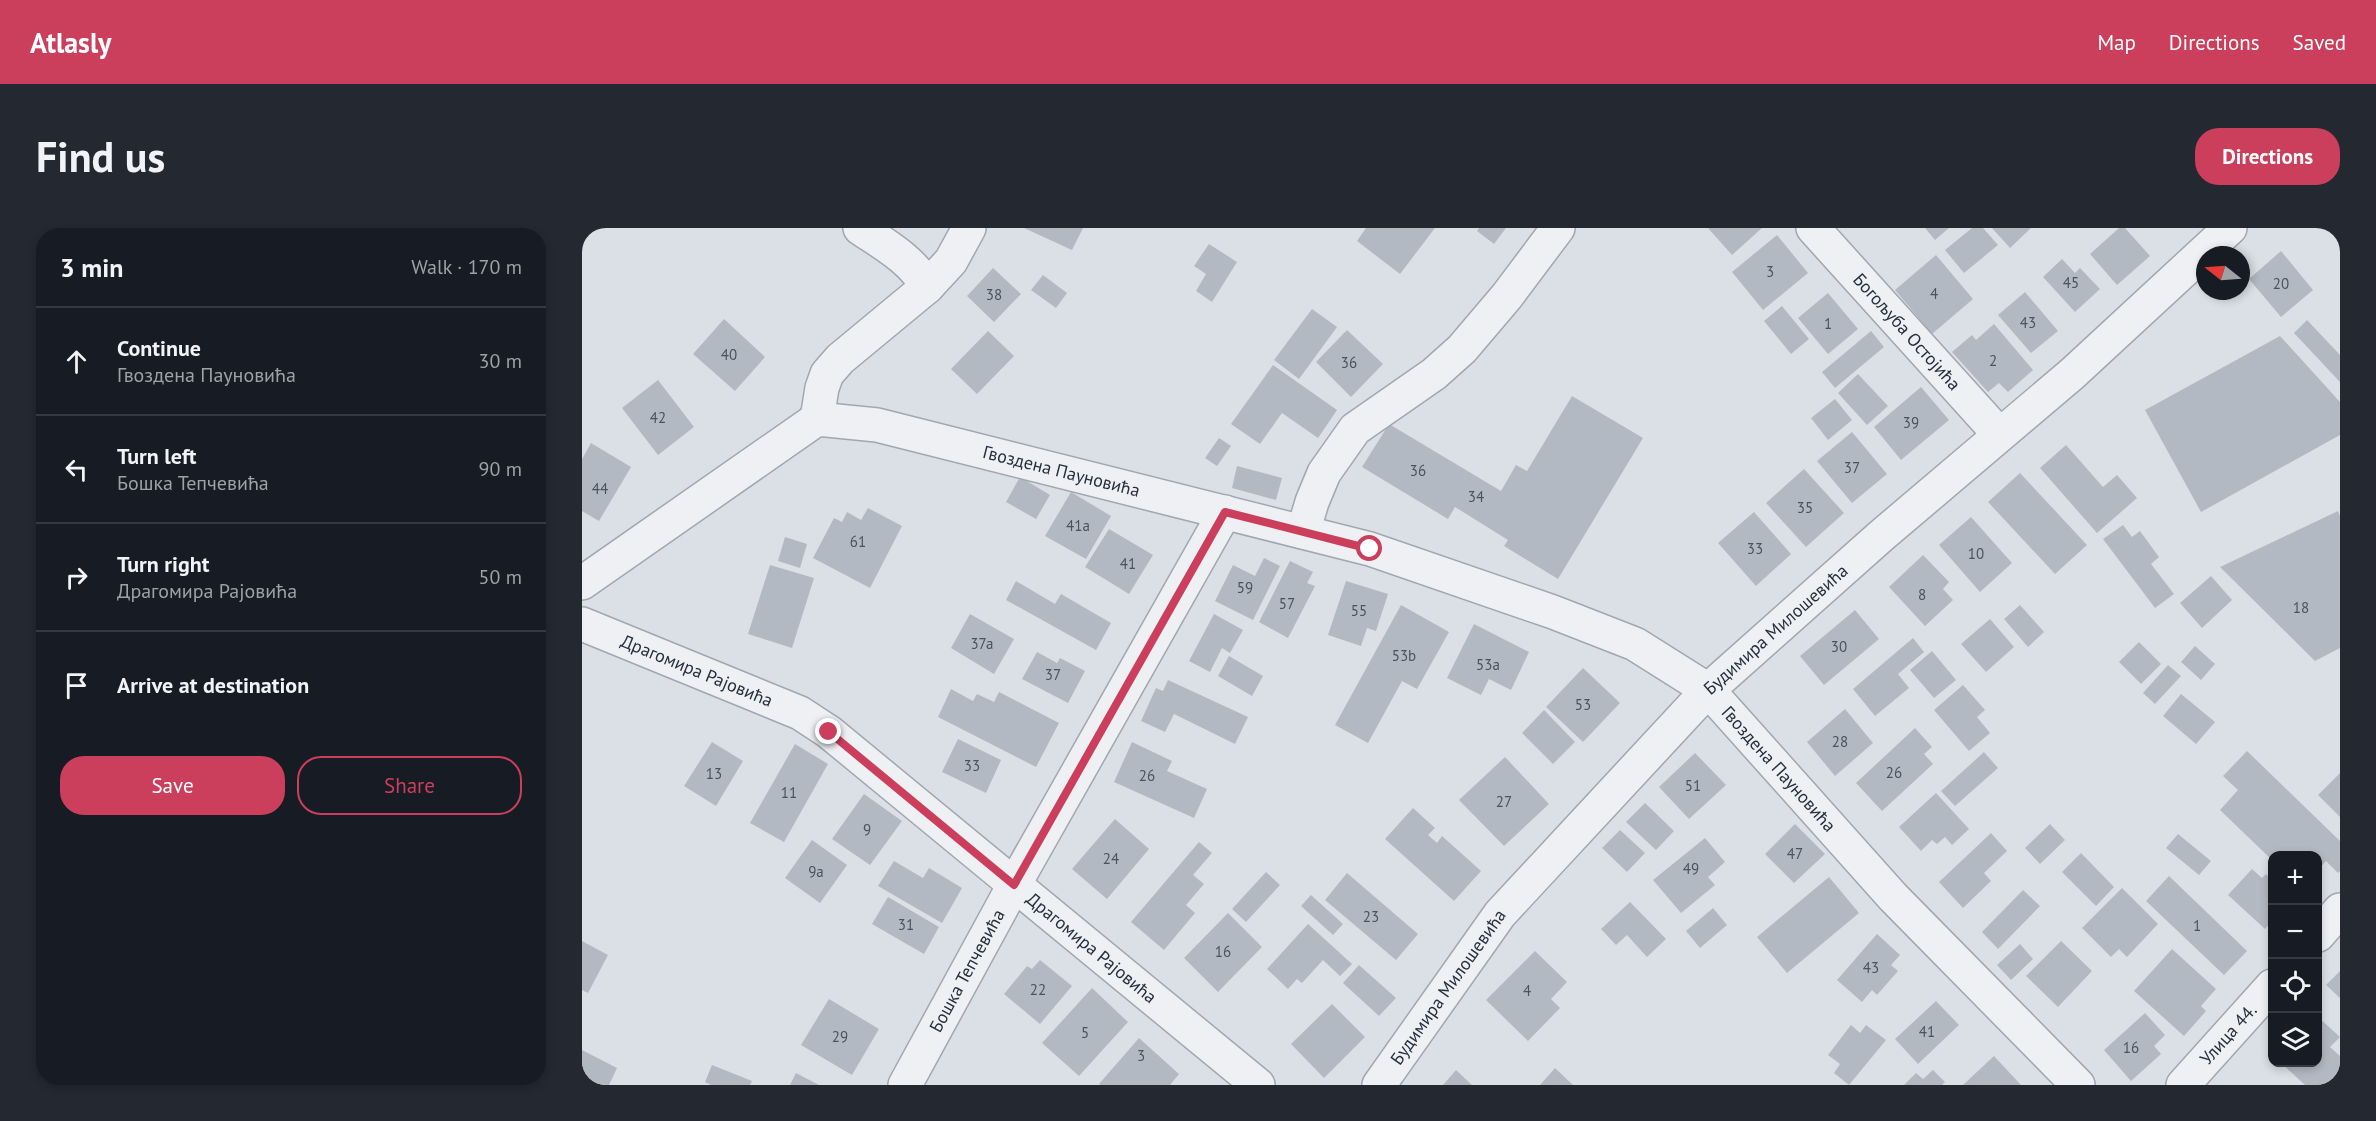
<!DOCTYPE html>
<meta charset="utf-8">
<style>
:root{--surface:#171b24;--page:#242831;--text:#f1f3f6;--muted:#9ea1a6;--line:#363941;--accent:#cc3f5c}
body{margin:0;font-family:"PT Sans",sans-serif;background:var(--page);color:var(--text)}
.controls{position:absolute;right:18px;bottom:18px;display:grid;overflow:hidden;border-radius:12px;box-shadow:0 3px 9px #0003}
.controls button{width:54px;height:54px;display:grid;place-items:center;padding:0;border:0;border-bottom:2px solid var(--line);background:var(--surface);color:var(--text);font:30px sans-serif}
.compass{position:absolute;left:1614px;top:18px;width:54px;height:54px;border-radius:50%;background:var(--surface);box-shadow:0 3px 9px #0003;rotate:287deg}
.stop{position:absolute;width:18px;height:18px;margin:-14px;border:4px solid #cc3f5c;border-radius:50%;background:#fff}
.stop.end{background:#cc3f5c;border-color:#fff;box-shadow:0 2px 6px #0008}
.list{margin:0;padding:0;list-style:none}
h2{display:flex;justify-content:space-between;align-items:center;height:78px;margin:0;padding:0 24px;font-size:26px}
h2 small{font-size:20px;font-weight:400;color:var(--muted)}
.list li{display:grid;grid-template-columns:39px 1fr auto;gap:18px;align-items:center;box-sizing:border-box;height:108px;padding:0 24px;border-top:2px solid var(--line)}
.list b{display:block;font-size:22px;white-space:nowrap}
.list p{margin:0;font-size:20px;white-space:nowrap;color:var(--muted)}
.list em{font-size:20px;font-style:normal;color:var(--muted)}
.actions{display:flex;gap:12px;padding:18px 24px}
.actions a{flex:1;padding:14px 0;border:2px solid var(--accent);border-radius:24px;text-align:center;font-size:21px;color:var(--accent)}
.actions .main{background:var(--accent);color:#fff}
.icon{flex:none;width:33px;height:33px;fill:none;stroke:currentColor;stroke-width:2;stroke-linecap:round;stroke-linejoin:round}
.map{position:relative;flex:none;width:1758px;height:857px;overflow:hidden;border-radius:24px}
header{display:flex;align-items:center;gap:36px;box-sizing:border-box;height:84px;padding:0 30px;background:var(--accent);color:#fff}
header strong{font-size:28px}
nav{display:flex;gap:33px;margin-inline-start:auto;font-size:21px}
.intro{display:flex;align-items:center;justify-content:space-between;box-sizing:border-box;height:144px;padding:0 36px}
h1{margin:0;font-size:42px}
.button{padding:15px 27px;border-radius:24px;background:var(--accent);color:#fff;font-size:21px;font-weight:700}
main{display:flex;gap:36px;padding:0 36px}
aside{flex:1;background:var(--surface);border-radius:24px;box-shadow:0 3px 9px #0003}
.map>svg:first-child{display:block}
.building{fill:#b3b9c2}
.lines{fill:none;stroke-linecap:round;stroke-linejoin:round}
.minor-casing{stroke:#a1a7b0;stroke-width:36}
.minor{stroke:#eef0f4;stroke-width:33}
.route{stroke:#cc3f5c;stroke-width:8}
.labels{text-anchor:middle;stroke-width:4.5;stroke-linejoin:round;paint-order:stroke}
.number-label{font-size:15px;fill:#49525e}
.street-label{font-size:18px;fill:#262f3c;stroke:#ebeff4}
</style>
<header>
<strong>Atlasly</strong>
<nav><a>Map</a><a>Directions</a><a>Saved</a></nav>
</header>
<div class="intro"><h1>Find us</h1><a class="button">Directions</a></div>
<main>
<aside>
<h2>3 min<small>Walk · 170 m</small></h2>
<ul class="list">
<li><svg class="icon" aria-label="ahead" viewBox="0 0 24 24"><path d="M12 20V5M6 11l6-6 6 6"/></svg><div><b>Continue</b><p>Гвоздена Пауновића</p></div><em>30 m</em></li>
<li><svg class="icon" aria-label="left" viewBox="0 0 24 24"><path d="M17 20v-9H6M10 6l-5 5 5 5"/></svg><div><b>Turn left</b><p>Бошка Тепчевића</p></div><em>90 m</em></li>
<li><svg class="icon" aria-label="right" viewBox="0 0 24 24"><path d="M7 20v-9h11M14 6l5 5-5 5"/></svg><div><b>Turn right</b><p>Драгомира Рајовића</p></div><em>50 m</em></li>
<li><svg class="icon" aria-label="arrive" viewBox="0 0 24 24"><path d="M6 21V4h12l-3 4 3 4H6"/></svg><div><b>Arrive at destination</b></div></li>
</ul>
<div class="actions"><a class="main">Save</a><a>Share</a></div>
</aside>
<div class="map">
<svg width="1758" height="857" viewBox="0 0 1758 857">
<rect width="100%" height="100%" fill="#dbe0e6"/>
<path class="building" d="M442,0H501L490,22Z
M784,0H853L818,46L775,13Z
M897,0H924L912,16L895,3Z
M1126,0H1180L1150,27Z
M1343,0H1367L1353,12Z
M1390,0H1401L1416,17L1382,45L1363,22Z
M1410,0H1449L1428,20Z
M1537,0H1543L1568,28L1535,57L1508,26Z
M1195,7L1226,45L1181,82L1150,44Z
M627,16L655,34L630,74L614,63L624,46L612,38Z
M1699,23L1731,62L1699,89L1667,51Z
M1354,27L1391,71L1350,106L1313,62Z
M1480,31L1493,45L1498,40L1518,61L1493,84L1461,49Z
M411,40L439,66L412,94L385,68Z
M461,47L485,65L474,80L449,62Z
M1443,64L1476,103L1449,125L1416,87Z
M1246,65L1276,101L1246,126L1216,90Z
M1200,78L1227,111L1209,126L1182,93Z
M730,81L755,99L717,151L692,132Z
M142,91L183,129L153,163L111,126Z
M1725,92L1758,127V154L1712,105Z
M1412,96L1451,142L1426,164L1417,155L1406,164L1370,124L1390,107L1394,112Z
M765,102L801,136L769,169L734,134Z
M406,103L432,128L395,166L369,141Z
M1289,103L1302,119L1253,160L1240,144Z
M1698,108L1758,174V207L1619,284L1563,182Z
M691,137L755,182L736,210L700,185L678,216L649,196Z
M1276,146L1306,178L1285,197L1256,165Z
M76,152L112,199L76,227L40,180Z
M1339,159L1367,192L1319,232L1292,199Z
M990,168L1061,210L976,351L922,318L926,312L873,279L866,291L780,239L807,196L919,263L934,237L945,243Z
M1253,171L1270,192L1246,212L1229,190Z
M1270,204L1305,246L1270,275L1235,233Z
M637,210L649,218L635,238L623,230Z
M9,215L49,239L17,293L0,283V231Z
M1484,217L1521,259L1535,247L1555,270L1515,305L1458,240Z
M655,238L700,250L694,272L650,260Z
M1222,241L1262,285L1224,319L1184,275Z
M1438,245L1505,317L1473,346L1406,274Z
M438,249L468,267L454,291L424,274Z
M489,264L529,288L504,331L463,308Z
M286,280L320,298L288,360L231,330L252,290L260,294L265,284L279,292Z
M1756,283L1758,288V420L1733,433L1638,339Z
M1172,284L1209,326L1174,358L1136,315Z
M1389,289L1430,335L1398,364L1357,317Z
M1541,297L1550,309L1558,303L1577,329L1569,336L1592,366L1573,380L1521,311Z
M527,301L571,327L547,366L503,339Z
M203,309L225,316L218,340L196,333Z
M1341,327L1367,354L1361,361L1371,372L1343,398L1307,359Z
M682,330L698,338L671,392L633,373L651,337L673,348Z
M708,333L731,344L725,355L733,358L706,410L677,394Z
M188,337L232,350L210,420L166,406Z
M1629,348L1650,372L1620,400L1598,375Z
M434,353L473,376L479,366L529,395L514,422L424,372Z
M764,353L806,366L794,403L785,400L779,418L746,407Z
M819,377L867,404L835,461L820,453L786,515L753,497Z
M1438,377L1462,404L1446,419L1422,391Z
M1273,382L1297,411L1242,457L1218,428Z
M388,386L432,411L412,446L369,420Z
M632,386L661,402L648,425L640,420L628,444L607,433Z
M1408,391L1432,419L1404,444L1379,416Z
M892,396L947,424L929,462L907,451L899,467L865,450Z
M1331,410L1342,424L1316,446L1327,460L1293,488L1271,461Z
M1557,414L1579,436L1559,456L1537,434Z
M1613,418L1633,436L1619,452L1599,434Z
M1350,423L1374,452L1352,470L1328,442Z
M455,424L475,435L478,430L503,443L486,475L440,451Z
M647,428L681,448L670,468L636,448Z
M1586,437L1599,448L1573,476L1561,465Z
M1001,440L1038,475L1001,514L964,479Z
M586,452L666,489L653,516L592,486L583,504L559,493L574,460L581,463Z
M1381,457L1403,482L1395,489L1408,505L1387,523L1352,482Z
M369,461L391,473L395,466L412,474L417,464L477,495L454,539L356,489Z
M1599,466L1633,494L1614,516L1581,488Z
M1263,481L1291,515L1253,548L1225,514Z
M962,482L993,514L971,536L940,505Z
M1333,500L1350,519L1342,526L1351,536L1300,583L1274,555Z
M376,511L419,532L404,565L360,544Z
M130,514L161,533L134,578L102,558Z
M550,514L590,533L585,543L625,561L612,590L532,554Z
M213,516L246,536L202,614L168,595Z
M1665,523L1758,613V643L1756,645L1744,633L1736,642V628H1690V632L1638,582L1656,562L1641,548Z
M1402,524L1416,540L1373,578L1359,563Z
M1113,525L1144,557L1107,591L1077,559Z
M923,529L967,576L922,618L877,572Z
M1758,545V589L1736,567Z
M1354,565L1387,601L1370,617L1363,609L1355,616L1350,612L1339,623L1317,599Z
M282,566L320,593L288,637L250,611Z
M1063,575L1092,603L1074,622L1044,594Z
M831,580L853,600L846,607L855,615L860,608L899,643L872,673L803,611Z
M533,591L567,621L525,671L490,641Z
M1213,596L1243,626L1212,655L1183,626Z
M1468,596L1483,612L1458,636L1443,620Z
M1038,602L1063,625L1045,644L1020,620Z
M1409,605L1425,623L1402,645L1409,653L1381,680L1357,654Z
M1596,606L1629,633L1617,647L1584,620Z
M1123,610L1143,634L1126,649L1133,657L1099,685L1071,652Z
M230,612L265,637L238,675L203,650Z
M617,614L630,625L611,647L622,656L604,677L613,685L582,722L549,694Z
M1499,625L1532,659L1514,678L1480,644Z
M312,633L341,650L347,640L380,660L360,695L296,658Z
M1670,641L1680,650L1684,646L1690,652V693L1683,701L1646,667Z
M684,644L698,657L664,694L650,681Z
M765,645L836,706L814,732L743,672Z
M1587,648L1665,723L1642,747L1564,673Z
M1247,649L1277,685L1205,745L1175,709Z
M1540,660L1576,696L1545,729L1537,721L1529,729L1500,700Z
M1441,662L1458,678L1416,721L1400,704Z
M729,667L761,696L751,707L719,678Z
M306,669L357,699L342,726L290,696Z
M1048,674L1084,711L1065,729L1045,707L1034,717L1019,701Z
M1131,680L1145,697L1118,720L1104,703Z
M646,685L680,719L636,764L602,730Z
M726,696L770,736L758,748L741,732L720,755L715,751L706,761L685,741Z
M1295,706L1318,727L1309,737L1316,743L1295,767L1290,762L1280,774L1255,752Z
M0,713L26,727L6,765L0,762Z
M1479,713L1510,743L1476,779L1444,748Z
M1438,716L1451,731L1429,752L1415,737Z
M1590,721L1634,761L1619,778L1624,783L1602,808L1552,763Z
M953,723L985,754L969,771L978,780L946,813L904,772Z
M458,732L490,758L458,796L422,766L445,738L450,741Z
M777,737L814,770L797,788L761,755Z
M1758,743V770L1744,757Z
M510,760L546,794L497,848L460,815Z
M247,771L297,801L270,847L219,817Z
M1354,773L1377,797L1336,836L1313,811Z
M750,776L783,809L742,850L709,816Z
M1563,785L1583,807L1572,818L1579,826L1549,853L1522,822Z
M1736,789L1758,809L1748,819L1758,828V857H1723L1698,834H1736Z
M1269,797L1278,805L1284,797L1304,812L1267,857L1252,845L1258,836L1246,827Z
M557,810L597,846L588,857H519L517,856Z
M0,822L35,840L27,857H0Z
M1412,828L1439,857H1381Z
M130,837L170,853L168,857H129L123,854Z
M973,840L991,857H958Z
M874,842L890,857H861Z
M1351,842L1363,854L1360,857H1322L1334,845L1341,851Z
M214,845L237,857H208Z"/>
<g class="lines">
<defs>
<g id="minor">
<path d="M278,0C303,17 331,32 345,59"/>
<path id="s1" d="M1231,0L1417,206"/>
<path d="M235,191L240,160L245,146L258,131L345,59L369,33L387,0"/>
<path d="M721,304L730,274L742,245L773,201L852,146L880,121L925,68L976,0"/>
<path id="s2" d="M0,355L235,191L295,197L788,321L971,384L1053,416L1126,462L1311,669L1496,857"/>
<path id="s3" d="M0,396L218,485L247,504L676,857"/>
<path d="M1736,707L1758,682"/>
<path id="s4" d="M323,857L432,657L643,284"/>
<path id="s5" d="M797,857L918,686L1126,462L1299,308L1490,146L1648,0"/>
<path id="s6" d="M1601,857L1690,758"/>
</g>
</defs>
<use href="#minor" class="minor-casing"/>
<use href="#minor" class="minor"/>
</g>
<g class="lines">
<path class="route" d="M247,504L432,657L643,284L788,321"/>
</g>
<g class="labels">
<g class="number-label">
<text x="1188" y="49">3</text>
<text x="1489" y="60">45</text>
<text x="1699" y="61">20</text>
<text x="1352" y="71">4</text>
<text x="412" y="72">38</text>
<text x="1446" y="100">43</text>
<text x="1246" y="101">1</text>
<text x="147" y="132">40</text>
<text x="1411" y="138">2</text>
<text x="767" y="140">36</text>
<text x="76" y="195">42</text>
<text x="1329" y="200">39</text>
<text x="1270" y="245">37</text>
<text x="836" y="248">36</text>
<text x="18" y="266">44</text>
<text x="894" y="274">34</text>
<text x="1223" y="285">35</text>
<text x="496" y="303">41a</text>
<text x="276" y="319">61</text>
<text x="1173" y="326">33</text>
<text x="1394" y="331">10</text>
<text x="546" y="341">41</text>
<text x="663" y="365">59</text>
<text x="1340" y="372">8</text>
<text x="705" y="381">57</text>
<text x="1719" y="385">18</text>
<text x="777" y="388">55</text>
<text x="400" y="421">37a</text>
<text x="1257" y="424">30</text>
<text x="822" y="433">53b</text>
<text x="906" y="442">53a</text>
<text x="471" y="452">37</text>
<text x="1001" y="482">53</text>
<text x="1258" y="519">28</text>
<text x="390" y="543">33</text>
<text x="1312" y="550">26</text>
<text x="132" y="551">13</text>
<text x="565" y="553">26</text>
<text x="1111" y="563">51</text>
<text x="207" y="570">11</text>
<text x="922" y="579">27</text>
<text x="285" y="607">9</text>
<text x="1213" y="631">47</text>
<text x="529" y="636">24</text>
<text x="1109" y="646">49</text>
<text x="234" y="649">9a</text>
<text x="789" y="694">23</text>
<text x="324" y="702">31</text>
<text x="1615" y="703">1</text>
<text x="641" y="729">16</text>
<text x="1289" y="745">43</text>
<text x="456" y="767">22</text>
<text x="945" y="768">4</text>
<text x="1345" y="809">41</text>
<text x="503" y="810">5</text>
<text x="258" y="814">29</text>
<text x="1549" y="825">16</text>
<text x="559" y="833">3</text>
</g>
<g class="street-label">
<text dy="6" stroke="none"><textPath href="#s1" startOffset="140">Богољуба Остојића</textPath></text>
<text dy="6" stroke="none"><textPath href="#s2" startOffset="537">Гвоздена Пауновића</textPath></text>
<text dy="6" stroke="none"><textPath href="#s5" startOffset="606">Будимира Милошевића</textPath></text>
<text dy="6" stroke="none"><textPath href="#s3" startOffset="124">Драгомира Рајовића</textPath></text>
<text dy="6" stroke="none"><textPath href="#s2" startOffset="1329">Гвоздена Пауновића</textPath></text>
<text dy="6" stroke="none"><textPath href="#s3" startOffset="610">Драгомира Рајовића</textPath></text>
<text dy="6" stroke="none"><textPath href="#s4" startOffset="130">Бошка Тепчевића</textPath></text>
<text dy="6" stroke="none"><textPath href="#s5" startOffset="120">Будимира Милошевића</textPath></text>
<text dy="6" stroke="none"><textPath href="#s6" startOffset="68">Улица 44.</textPath></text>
</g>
</g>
</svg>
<div class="controls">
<button>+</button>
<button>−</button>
<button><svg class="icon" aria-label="locate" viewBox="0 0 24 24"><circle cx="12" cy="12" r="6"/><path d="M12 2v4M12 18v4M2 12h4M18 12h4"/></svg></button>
<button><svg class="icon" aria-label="layers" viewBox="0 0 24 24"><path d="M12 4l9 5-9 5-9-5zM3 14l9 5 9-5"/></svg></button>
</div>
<svg class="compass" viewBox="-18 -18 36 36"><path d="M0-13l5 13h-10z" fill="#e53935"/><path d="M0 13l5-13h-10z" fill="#9ea1a6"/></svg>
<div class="stop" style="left:788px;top:321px"></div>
<div class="stop end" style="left:247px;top:504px"></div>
</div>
</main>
